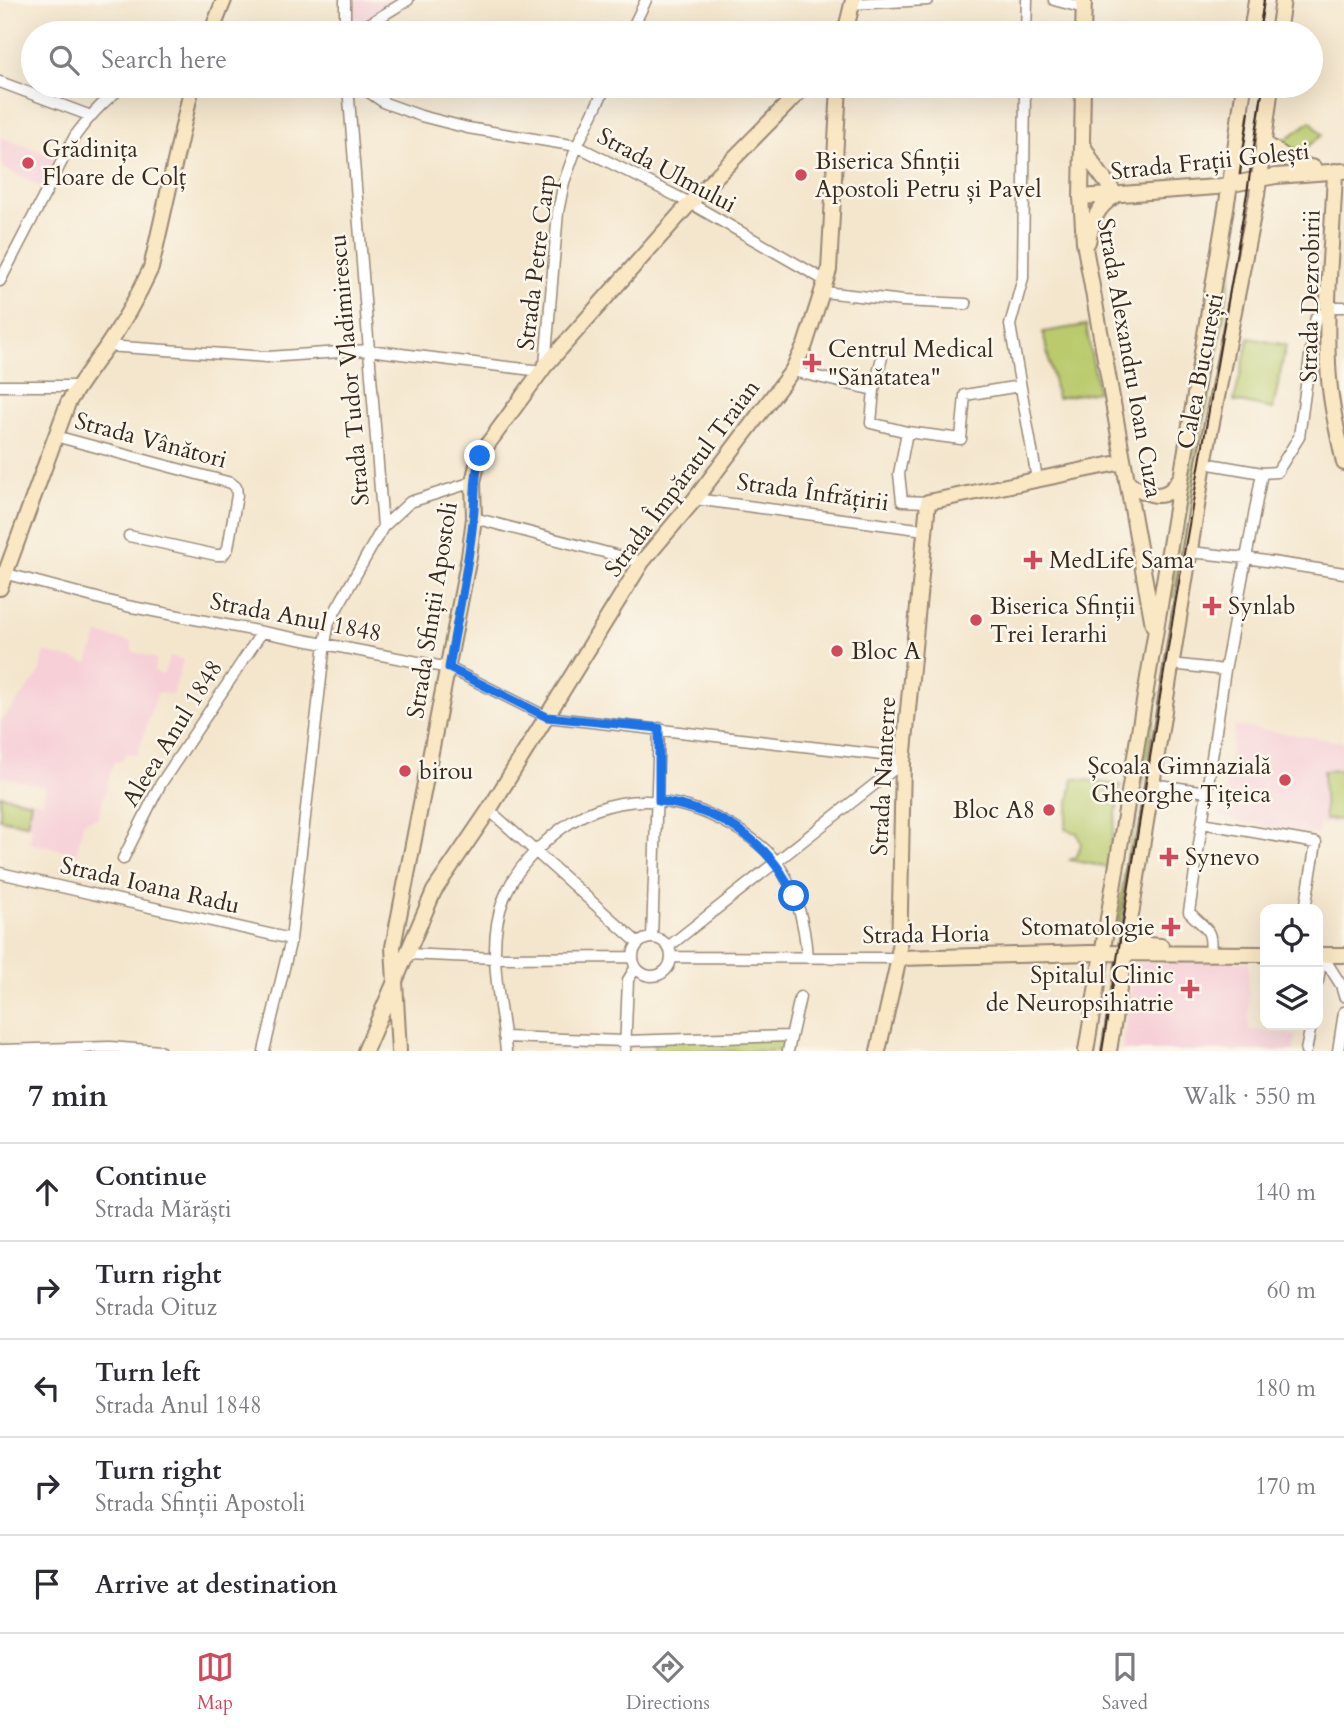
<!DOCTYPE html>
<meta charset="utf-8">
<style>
:root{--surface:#fff;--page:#f2f2f3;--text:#2b2b33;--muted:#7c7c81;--line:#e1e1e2;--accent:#d1495b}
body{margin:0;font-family:Cardo,serif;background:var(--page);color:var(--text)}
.controls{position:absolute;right:21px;bottom:21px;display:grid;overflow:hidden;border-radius:14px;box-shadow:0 7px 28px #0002}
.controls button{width:63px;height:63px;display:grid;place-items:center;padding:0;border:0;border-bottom:2px solid var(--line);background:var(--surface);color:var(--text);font:35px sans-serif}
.stop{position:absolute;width:21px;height:21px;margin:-16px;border:5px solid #1a73e8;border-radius:50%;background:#fff}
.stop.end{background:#1a73e8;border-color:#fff;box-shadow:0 2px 7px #0008}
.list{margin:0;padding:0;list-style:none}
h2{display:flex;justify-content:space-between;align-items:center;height:91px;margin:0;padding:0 28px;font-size:30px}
h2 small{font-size:23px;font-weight:400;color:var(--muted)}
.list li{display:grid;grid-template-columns:46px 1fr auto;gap:21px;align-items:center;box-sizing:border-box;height:98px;padding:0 28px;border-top:2px solid var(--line)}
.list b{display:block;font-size:26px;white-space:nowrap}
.list p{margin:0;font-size:23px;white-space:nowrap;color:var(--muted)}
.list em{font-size:23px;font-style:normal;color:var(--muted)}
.icon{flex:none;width:38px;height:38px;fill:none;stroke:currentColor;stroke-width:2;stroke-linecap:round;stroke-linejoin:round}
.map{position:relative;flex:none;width:1344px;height:1051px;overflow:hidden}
.search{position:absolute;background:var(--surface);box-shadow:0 7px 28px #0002;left:21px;right:21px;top:21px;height:77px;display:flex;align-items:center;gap:18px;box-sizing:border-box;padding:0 24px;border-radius:38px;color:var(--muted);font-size:26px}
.sheet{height:581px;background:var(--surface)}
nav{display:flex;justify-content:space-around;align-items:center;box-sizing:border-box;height:98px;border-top:2px solid var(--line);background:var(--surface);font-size:19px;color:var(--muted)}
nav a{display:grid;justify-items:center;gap:4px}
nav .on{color:var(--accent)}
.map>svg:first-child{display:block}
.built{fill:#f6cfd7}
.green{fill:#baca6d;stroke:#7a7a46;stroke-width:2}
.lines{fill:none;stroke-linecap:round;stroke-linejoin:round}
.street-casing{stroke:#988876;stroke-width:13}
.secondary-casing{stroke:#988876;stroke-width:18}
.street{stroke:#fff;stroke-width:10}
.secondary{stroke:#fae7c3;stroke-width:14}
.tram{stroke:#3b2a1e;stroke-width:2}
.route{stroke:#1a73e8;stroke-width:9}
.poi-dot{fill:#d1495b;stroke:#fbf7ec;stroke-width:2.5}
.labels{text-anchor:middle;stroke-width:5;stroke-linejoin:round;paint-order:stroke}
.poi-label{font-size:24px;fill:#3b2a1e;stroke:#fbf7ec;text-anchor:start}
.street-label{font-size:24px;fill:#3b2a1e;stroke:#fbf7ec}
</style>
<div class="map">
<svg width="1344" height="1051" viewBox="0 0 1344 1051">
<rect width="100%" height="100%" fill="#fbf7ec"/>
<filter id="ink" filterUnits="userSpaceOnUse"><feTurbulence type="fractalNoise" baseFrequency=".0143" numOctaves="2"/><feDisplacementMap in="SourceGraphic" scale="14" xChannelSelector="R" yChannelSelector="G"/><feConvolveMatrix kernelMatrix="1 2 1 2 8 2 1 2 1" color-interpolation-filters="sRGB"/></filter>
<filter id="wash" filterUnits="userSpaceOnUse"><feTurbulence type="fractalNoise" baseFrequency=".00686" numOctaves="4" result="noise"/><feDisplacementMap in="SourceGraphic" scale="28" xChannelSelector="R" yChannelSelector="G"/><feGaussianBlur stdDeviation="1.57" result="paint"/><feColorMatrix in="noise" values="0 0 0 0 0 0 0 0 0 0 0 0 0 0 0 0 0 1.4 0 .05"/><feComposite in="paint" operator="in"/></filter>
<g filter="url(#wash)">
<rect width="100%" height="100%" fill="#f4e6cd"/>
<path class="built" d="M352,0H398L352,28Z
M0,137L56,157L41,187L5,169L0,155Z
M98,634L132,642V651L157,659L154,671L163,675L170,656L183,660L173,695L158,692L137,755L125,753L121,762L114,761L98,817L83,822L77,853L29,843L32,827L0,821V793L43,802L46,787L0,776V722L38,676L45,652L88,663Z
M1235,726L1344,742V823L1319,824V835L1220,818Z
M1249,961V1029L1296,1036L1294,1051H1122L1135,962Z"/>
<path class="green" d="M1311,121L1322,135L1301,152L1289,150L1286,139Z
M1232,239L1237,240L1174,597H1169Z
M1086,325L1098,391L1057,398L1043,332Z
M1249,338L1286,345L1273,409L1234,401Z
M1154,693H1158L1119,933L1115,932Z
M1344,770V819L1325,820L1323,771Z
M1073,778L1121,785L1107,867L1070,860L1077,856L1081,844L1077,833L1065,829Z
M0,795L31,802L27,824L0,819Z
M791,1036L788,1051H654L655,1040Z"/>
</g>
<g filter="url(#ink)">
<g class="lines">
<defs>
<path id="street" d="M345,0V33
M1054,0L1084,8
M851,4L928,0
M354,33L408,0
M630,33L646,0
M1026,33L1027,0
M0,82L91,116
M360,86L385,103L421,116L468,128L577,146L690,203L826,281
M1025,86L1023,278L1010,325L1037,479
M0,281L75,136C89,117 105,98 125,86
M824,292L903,301L966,304
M1328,307H1344
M107,346L268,357L368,350L541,371
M882,357L874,390L871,423L907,432L961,439L965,395L1020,386
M545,366L558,212L564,182L577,146L606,86
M792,371L874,390
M0,386H77
M907,432L899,474L902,501L928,502
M55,436L231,483L236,487L237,495L228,548L223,555H216L129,536
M1204,463L1262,473L1225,670L1189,912C1205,929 1213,928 1210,953
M1262,473L1277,472L1299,437L1314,327L1316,317L1327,312
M695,499L925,530
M474,518L642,562
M383,527L410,502L473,482
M1190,552L1246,558L1344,573
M7,574L127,606L449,668L547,717L882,755L903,762
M1171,664L1225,670
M1151,784L1207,792
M489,810L638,943
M1202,823L1316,843L1305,909
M123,859L160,785L262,632
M0,873L291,939
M633 957a19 19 0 1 1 38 0a19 19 0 1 1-38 0Z
M652,938L659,728
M668,947L903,762
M407,954L495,958L632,957
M1322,955L1341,985L1344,996
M671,957L899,958
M1318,981L1322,955
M504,1037L625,1041L791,1036
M0,1050L110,1047L160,1051
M264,1051L291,939L325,643L329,622L383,527L348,86
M506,1051C501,1002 485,946 504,898C512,878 525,861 541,846C595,792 667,788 732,826C748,835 765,847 777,863C797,891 805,925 807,958
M625,1051L628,980L636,967
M788,1051L800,997
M1306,1051L1311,1025
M1338,1051L1344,1012"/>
<path id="secondary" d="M211,33L224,0
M845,33L853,0
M1083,33L1084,0
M1251,33L1256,0
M1278,33L1283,0
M1083,86L1081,197L1084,242L1153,625
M1264,143L1295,163L1314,168
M1084,147L1095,167L1116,195
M1335,171C1333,235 1325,299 1328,363C1329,397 1337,430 1344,463
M1081,197L1216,187L1276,176L1343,171
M1088,242C1092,222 1096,207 1115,196
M1127,482C1148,496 1166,504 1180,478
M0,588L68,403C79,384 92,367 105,349C123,323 138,296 151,268L192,86
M1130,920L1137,940L1147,945L1161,946
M1318,955H1344
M899,958L1090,953L1265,954
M365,1051L434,891L489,810L642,562L695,499L792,371L805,345L829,270L839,86
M399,1051L393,947L469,557L474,518L473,482L479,456L545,366L690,203L805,86
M878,1051L899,958L903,762L928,502L1123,462
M1086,1051L1230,184L1244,86
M1109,1051L1204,463L1257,195L1271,86"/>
</defs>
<use href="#street" class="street-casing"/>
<use href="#secondary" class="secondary-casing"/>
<use href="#street" class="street"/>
<use href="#secondary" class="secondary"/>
<path class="tram" d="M1259,33L1264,0
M1240,174L1249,112
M1102,1051L1175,605L1247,193L1263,86"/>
</g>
</g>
<g class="lines" filter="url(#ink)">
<path class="route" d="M480,456C473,478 476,499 473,521C468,570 457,619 449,668L547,717L659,728V801C719,810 768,839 794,896"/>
</g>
<g class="poi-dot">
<circle cx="28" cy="163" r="7"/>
<circle cx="801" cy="175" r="7"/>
<path d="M808.5 352.5h7v7h7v7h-7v7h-7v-7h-7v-7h7z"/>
<path d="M1029.5 549.5h7v7h7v7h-7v7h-7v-7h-7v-7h7z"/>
<path d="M1208.5 595.5h7v7h7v7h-7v7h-7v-7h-7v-7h7z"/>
<circle cx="976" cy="620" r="7"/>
<circle cx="837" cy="651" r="7"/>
<circle cx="405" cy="771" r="7"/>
<circle cx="1285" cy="780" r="7"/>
<circle cx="1049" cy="810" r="7"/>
<path d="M1165.5 846.5h7v7h7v7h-7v7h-7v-7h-7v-7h7z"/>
<path d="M1167.5 916.5h7v7h7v7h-7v7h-7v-7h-7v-7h7z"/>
<path d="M1186.5 978.5h7v7h7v7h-7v7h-7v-7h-7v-7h7z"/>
</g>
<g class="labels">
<g class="poi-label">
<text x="42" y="157">Grădinița<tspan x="42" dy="28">Floare de Colț</tspan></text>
<text x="815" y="169">Biserica Sfinții<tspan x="815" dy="28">Apostoli Petru și Pavel</tspan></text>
<text x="828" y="357">Centrul Medical<tspan x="828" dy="28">"Sănătatea"</tspan></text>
<text x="1049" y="568">MedLife Sama</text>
<text x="990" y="614">Biserica Sfinții<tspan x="990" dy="28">Trei Ierarhi</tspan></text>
<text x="1228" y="614">Synlab</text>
<text x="851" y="659">Bloc A</text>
<text x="1271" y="774" text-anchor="end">Școala Gimnazială<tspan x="1271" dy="28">Gheorghe Țițeica</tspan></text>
<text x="419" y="779">birou</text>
<text x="1035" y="818" text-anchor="end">Bloc A8</text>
<text x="1185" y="865">Synevo</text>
<text x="1155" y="935" text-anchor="end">Stomatologie</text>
<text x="1174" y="983" text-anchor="end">Spitalul Clinic<tspan x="1174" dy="28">de Neuropsihiatrie</tspan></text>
</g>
<g class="street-label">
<text transform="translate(1210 161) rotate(-6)" y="8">Strada Frații Golești</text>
<text transform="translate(667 170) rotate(28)" y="8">Strada Ulmului</text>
<text transform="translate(536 262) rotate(-83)" y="8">Strada Petre Carp</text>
<text transform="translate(1310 296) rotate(-89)" y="8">Strada Dezrobirii</text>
<text transform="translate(1130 358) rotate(80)" y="8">Strada Alexandru Ioan Cuza</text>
<text transform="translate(349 370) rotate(-95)" y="8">Strada Tudor Vladimirescu</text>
<text transform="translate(1200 371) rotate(-79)" y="8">Calea București</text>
<text transform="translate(151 440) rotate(15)" y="8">Strada Vânători</text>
<text transform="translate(682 478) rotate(-53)" y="8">Strada Împăratul Traian</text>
<text transform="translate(813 492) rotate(8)" y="8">Strada Înfrățirii</text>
<text transform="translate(432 610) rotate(-81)" y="8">Strada Sfinții Apostoli</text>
<text transform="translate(296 617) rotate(11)" y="8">Strada Anul 1848</text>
<text transform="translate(172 733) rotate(-58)" y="8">Aleea Anul 1848</text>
<text transform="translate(883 776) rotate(-87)" y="8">Strada Nanterre</text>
<text transform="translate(150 885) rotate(13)" y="8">Strada Ioana Radu</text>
<text transform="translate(926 934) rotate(-1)" y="8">Strada Horia</text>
</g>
</g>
</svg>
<div class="controls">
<button><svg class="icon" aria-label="locate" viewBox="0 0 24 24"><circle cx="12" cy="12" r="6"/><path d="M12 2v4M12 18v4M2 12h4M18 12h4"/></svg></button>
<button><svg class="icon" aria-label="layers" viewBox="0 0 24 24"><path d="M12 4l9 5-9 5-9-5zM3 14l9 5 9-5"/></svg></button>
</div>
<div class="stop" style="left:794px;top:896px"></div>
<div class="stop end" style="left:480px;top:456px"></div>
<div class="search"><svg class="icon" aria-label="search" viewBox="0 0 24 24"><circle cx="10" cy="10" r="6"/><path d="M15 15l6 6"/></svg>Search here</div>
</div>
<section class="sheet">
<h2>7 min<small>Walk · 550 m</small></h2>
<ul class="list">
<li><svg class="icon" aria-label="ahead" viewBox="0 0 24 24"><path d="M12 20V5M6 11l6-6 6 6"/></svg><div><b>Continue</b><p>Strada Mărăști</p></div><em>140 m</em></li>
<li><svg class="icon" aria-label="right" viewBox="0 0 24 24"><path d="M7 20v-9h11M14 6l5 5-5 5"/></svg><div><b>Turn right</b><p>Strada Oituz</p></div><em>60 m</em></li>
<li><svg class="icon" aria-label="left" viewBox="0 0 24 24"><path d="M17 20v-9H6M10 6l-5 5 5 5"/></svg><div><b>Turn left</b><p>Strada Anul 1848</p></div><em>180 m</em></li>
<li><svg class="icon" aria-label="right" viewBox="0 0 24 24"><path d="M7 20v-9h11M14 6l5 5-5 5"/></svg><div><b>Turn right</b><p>Strada Sfinții Apostoli</p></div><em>170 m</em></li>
<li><svg class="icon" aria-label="arrive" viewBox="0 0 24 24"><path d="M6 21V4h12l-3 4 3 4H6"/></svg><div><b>Arrive at destination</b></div></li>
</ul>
</section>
<nav>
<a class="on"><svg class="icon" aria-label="map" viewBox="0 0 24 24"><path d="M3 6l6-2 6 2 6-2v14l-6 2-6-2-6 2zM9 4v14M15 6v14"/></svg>Map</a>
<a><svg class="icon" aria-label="directions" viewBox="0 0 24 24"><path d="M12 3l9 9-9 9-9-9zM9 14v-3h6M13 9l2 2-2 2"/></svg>Directions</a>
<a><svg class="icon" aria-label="saved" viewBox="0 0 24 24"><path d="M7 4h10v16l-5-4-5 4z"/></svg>Saved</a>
</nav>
